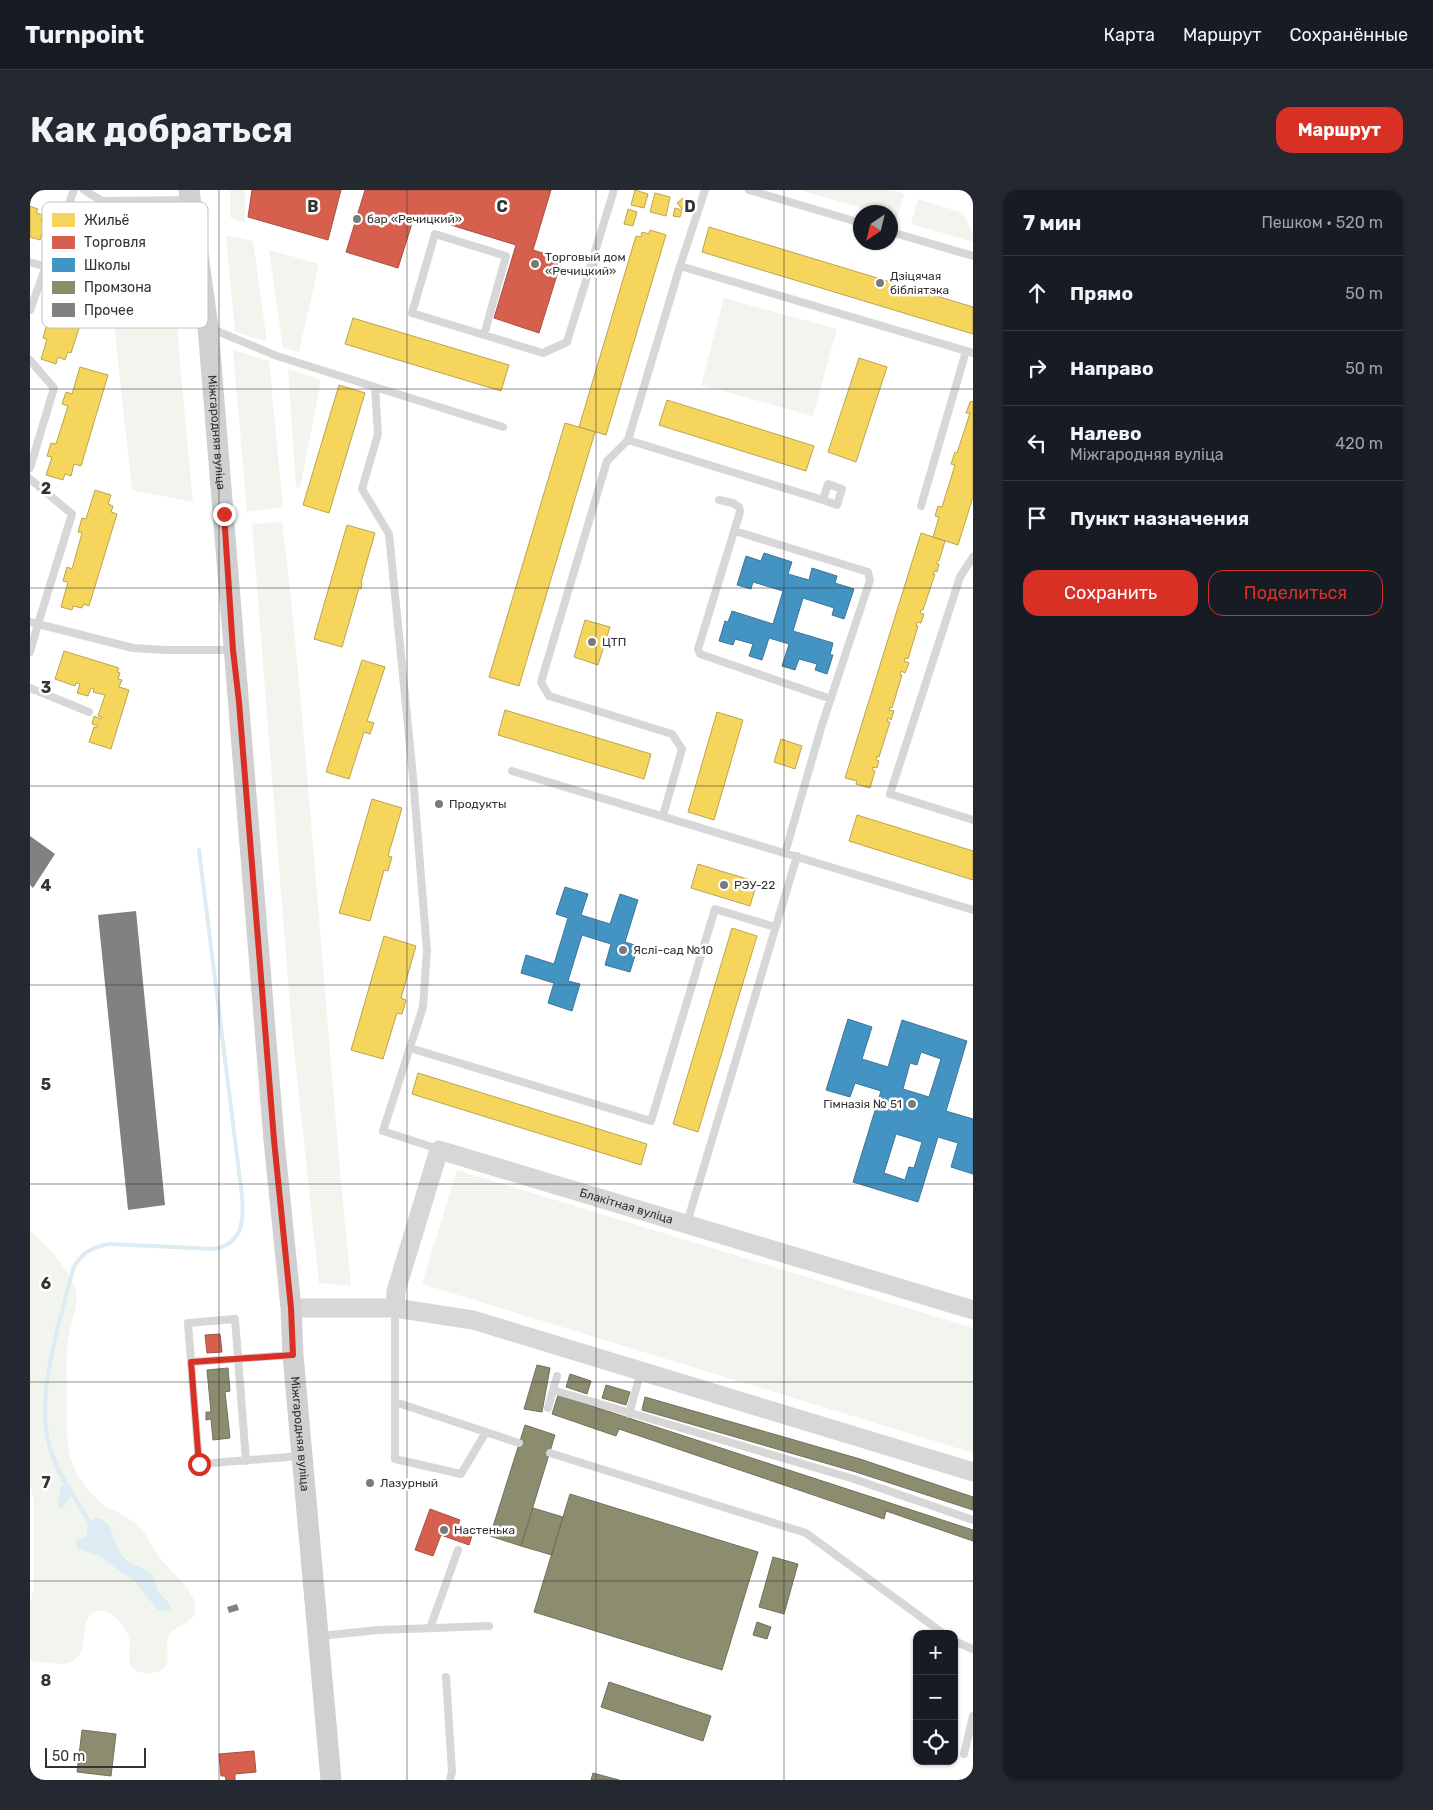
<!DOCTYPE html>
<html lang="ru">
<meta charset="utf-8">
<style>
:root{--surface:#171b24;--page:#242831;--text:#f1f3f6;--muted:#9ea1a6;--line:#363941;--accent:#d93025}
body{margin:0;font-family:Rubik,sans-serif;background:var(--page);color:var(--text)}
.controls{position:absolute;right:15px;bottom:15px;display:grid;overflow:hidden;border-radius:10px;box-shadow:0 1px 4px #0004}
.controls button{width:45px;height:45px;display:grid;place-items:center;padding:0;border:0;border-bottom:1px solid var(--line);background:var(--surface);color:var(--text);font:25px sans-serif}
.compass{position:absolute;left:823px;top:15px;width:45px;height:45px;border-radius:50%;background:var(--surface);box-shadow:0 1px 4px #0004;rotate:215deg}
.scale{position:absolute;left:15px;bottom:12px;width:101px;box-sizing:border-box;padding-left:5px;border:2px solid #333;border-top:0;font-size:14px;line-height:18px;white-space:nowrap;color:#333;-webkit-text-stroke:4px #fff;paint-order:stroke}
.stop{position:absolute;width:15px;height:15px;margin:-11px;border:4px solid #d93025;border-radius:50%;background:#fff}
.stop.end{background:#d93025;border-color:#fff;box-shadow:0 1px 5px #0008}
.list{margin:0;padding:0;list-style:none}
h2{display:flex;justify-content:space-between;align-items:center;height:65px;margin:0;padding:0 20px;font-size:21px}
h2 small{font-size:16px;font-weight:400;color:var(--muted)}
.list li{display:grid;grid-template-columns:32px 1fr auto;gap:15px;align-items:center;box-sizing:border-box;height:75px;padding:0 20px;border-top:1px solid var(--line)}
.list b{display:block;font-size:19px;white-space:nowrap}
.list p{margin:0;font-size:16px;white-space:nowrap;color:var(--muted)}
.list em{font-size:16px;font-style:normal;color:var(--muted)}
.actions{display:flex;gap:10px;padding:15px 20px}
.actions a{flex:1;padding:11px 0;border:1px solid var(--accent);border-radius:15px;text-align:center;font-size:18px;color:var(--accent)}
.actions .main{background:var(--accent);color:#fff}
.icon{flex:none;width:28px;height:28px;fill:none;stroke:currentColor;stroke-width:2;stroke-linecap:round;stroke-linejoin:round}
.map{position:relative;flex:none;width:943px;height:1590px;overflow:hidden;border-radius:15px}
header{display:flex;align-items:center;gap:30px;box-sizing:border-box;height:70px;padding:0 25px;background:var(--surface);border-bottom:1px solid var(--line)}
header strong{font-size:24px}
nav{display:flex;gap:28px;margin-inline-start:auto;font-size:18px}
.intro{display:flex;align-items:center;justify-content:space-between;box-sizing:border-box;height:120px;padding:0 30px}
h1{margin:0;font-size:35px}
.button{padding:12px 22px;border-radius:15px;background:var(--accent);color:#fff;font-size:18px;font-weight:700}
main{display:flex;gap:30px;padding:0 30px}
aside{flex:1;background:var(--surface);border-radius:15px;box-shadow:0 1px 4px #0004}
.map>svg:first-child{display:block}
.green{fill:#f1f5ed}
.water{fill:#ddebf3}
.homes{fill:#f6d55c;stroke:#bca450}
.shops{fill:#d6604d;stroke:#a55245}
.schools{fill:#4393c3;stroke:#3e7698;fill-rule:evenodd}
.industry{fill:#8c8c6e;stroke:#71715c}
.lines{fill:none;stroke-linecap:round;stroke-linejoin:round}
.stream{stroke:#ddebf3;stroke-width:4}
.building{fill:#818181}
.service{stroke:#d7d7d7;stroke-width:8}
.tertiary{stroke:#d7d7d7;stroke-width:19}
.secondary{stroke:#d0d0d0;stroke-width:21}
.route{stroke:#d93025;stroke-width:6}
.grid{fill:none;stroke:#333;stroke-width:1;stroke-opacity:0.55}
.poi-dot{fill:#7a7a7a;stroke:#fff;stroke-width:2}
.labels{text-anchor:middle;stroke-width:5;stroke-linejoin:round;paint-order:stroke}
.poi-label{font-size:12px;fill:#333;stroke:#fff;text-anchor:start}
.street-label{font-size:12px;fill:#333;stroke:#fff}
.key{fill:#fff;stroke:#c2c2c2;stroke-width:1}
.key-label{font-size:14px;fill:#333}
.grid-label{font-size:16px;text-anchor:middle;font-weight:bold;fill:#333;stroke:#fff;stroke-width:5;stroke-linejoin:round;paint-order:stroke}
</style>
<header>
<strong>Turnpoint</strong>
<nav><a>Карта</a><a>Маршрут</a><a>Сохранённые</a></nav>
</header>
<div class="intro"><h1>Как добраться</h1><a class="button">Маршрут</a></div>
<main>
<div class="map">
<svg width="943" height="1590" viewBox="0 0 943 1590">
<rect width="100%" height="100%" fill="#fff"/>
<path class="green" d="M200,0H215V33L200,27Z
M769,0H862L874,4L867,29L861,27V22H846Z
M888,9L933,23L943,43V52L881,34Z
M90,26L132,29L143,64L150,173L163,312L102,300L82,116L78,29Z
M196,45L223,51L237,151L205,142Z
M239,60L289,74L269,162L253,158Z
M694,108L807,139L783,226L671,195Z
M203,160L239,171L253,317L217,322Z
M258,179L291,190L270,299L266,296Z
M252,332C263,416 270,501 277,585C292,755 304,926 321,1096L289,1093L262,841L222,334Z
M427,980L943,1138V1263L392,1094Z
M0,1041C16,1055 41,1080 46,1101C49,1115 41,1131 39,1145C35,1168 37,1191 37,1213C37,1231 36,1249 40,1266C46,1287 61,1308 81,1319C91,1324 101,1329 109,1337C118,1345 121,1356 128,1365C138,1379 154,1391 162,1406C164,1410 166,1416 165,1421C163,1435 145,1434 139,1446C132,1461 148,1477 123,1483C112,1485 99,1481 99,1467C99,1462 100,1457 100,1452C98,1442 93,1433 85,1427C80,1423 74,1420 67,1421C45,1426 64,1466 38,1473C26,1475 12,1472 0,1471V1413L4,1400V1312L0,1294Z"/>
<path class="water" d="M34,1294L41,1297L43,1303L34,1316L31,1318L28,1317C27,1312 31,1303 31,1296Z
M65,1328C83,1329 81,1347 88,1359C99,1379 108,1373 122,1384L128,1401L140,1415V1420L132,1421L127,1419L103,1389L91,1382L71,1367L47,1358L46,1351L56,1346C59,1339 56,1331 65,1328Z"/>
<path class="homes" d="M605,0L618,4L614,18L601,15Z
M625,3L640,7L636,26L620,22Z
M653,8L658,14L652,19L647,13Z
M664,12L667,18L661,22L657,16Z
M0,16L8,19L6,23L13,25L11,32L15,33L10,50L0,47Z
M645,18L652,20L650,27L643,26Z
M598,19L607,22L603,36L594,34Z
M679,37L943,117V144L672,62Z
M620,40L636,45L576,245L549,237L606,46L611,47L612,42L619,44Z
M45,58L72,67L41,163L38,162L35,170L28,167L26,174L11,169L17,149L13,148L17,134L21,136L34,96L30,95L34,82L38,83Z
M323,128L479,175L471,201L315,154Z
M829,168L857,177L826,272L798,262Z
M50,177L78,185L51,276L44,274L41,286L35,284L33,290L16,285L22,267L17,266L21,253L26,254L38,216L32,214L36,202L42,204Z
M309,195L335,203L299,323L273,315Z
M637,210L784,256L776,281L629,235Z
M943,211V307L928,355L903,347L909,327L905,326L908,316L912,317L925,275L921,274L925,262L927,263L940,223H936L940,212Z
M535,233L565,242L489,496L459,487Z
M65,300L81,305L78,314L83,316L81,322L87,324L59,416L54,414L52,418L43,416L42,420L31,417L38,392L33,391L37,377L42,379L52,343L48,342L52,328L56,329Z
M317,335L345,343L331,392L332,393L331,399L329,398L312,457L284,449Z
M891,343L915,351L909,371H907L906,373L909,374L907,382L904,381L903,384H905L893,420H891L890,423L894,424L891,433L887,432L886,436H888L878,469L875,468L874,471L879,473L875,483L871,481L870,485H872L862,518L860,517L859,520L864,521L861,530L858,528L857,531L860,532L849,567L847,566L846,570L849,571L847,578L843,577L842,579L845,581L840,598L826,594L827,591L815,588Z
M555,430L580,437L568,475L544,467Z
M34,461L89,478L87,482L90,483L88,489L92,490L89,497L99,500L81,559L59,552L64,537L67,538L68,536L62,534L64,526L71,529L72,527L68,526L75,505L63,502L64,499L61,498L58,506L47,503L50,494L46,493L45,496L25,489Z
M332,470L355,477L337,531L344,533L340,544L334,542L319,589L296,582Z
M475,520L621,564L614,589L468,545Z
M687,522L713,530L684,630L658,622Z
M751,549L772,556L765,579L744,572Z
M342,609L372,618L358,666L362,667L358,681L354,680L340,731L309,723Z
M827,625L943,661V690L819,651Z
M668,674L727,692L720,716L661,698Z
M702,738L727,746L668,942L643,934Z
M354,746L386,756L371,808L376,810L372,824L367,823L353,869L321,860Z
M388,883L617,954L611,975L382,904Z"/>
<path class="shops" d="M222,0H311L298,50L218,27Z
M335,0H521L503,60L532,69L509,143L464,128L486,55L385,24L368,78L316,62Z
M190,1144L192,1162L177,1163L175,1145Z
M400,1319L430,1330L427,1337L443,1343L439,1355L411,1345L403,1366L385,1360Z
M224,1561L226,1582L205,1584V1590H196L195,1586H191L189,1564Z"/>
<path class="schools" d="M734,363L762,372L758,384L779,390L782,378L807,386L805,393L824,399L814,429L802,425L804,418L773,408L763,441L803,453L800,465H803L797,484L785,480L787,474L769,469L765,480L752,476L759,454L739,448L732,470L719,466L723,454L705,449L703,455L689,451L695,431L698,432L702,421L743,434L753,401L723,392L721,399L707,395L716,366L731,371Z
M535,697L558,704L551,725L580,734L590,704L608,710L595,752L608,756L600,782L575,775L581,754L552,745L538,791L550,794L542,821L518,813L524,793L491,783L496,765L524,774L538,728L526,724Z
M818,829L842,837L832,869L858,877L872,830L937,851L916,921L943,929V984L921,977L928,953L908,947L888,1012L823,992L851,901L825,893L820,907L796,900ZM891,862L911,869L899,907L873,899L880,873L887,875ZM866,944L892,952L884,978L879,977L875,990L854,983Z"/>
<path class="industry" d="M507,1175L520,1178L512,1222L494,1219Z
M198,1178L200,1201L195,1202L200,1248L183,1250L181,1229L176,1230V1222H181L177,1180Z
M540,1184L561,1191L557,1204L536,1197Z
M576,1195L600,1202L596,1215L572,1208Z
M528,1205L943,1340V1351L856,1321L854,1329L589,1239L586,1246L522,1224Z
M615,1207L830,1269L943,1307V1320L826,1282L612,1220Z
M495,1235L525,1245L491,1356L460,1346Z
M540,1304L728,1362L692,1480L504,1422Z
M503,1318L533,1327L522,1365L491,1356Z
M743,1367L768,1374L754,1424L729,1417Z
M727,1432L741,1437L737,1449L723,1445Z
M579,1492L681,1526L673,1551L571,1517Z
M52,1540L86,1544L81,1586L47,1582Z
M563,1583L589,1590H561Z"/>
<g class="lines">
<path class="stream" d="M61,1335C48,1312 30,1288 21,1262C3,1209 30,1132 43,1079C51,1063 62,1057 79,1054L185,1059C213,1053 214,1030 212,1006L169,660"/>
</g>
<path class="building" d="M0,646L25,664L3,698L0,695Z
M106,721L135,1015L98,1020L68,725Z
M207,1414L209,1420L199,1423L197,1417Z"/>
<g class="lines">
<path class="service" d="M54,0L72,11L158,10
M675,0L650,76L943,163
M719,0L831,33
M861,42L943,66
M0,72L16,77
M650,76L598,250L793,310L807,315L812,299L798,294L793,310
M0,120L44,0
M180,138L247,166L345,197L348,244L332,299L359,344L383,587L397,761L393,817L353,941L408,959
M454,145L476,66L405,44L382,123L513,163L537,152L584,0
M0,170L24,198L0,278
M345,197L473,237
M598,250L577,271L511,492L519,506L642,544L652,559L633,626
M0,289L42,324L8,434L0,432
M689,310L703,313L709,317L710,322L668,459L670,464L801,509
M891,316L936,161
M705,341L838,382L840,390L792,535L755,663
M943,367L930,387L860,604L943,630
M0,462L8,434L103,458L135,460H203
M0,498L59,522
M482,581L943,720
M380,858L621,931L685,719L745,737
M657,1033L767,666
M365,1118V1269L431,1284L456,1242
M261,1165L161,1172L169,1274L270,1266
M161,1172L158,1133L205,1129L216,1271
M523,1200L527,1186
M365,1212L489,1253
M518,1218L523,1200L824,1289L943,1330
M599,1224L611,1181
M520,1263L776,1343L914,1444
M400,1438L428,1360
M290,1446L349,1440L459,1436
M924,1451L943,1459
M416,1487L422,1582L420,1590
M934,1564L943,1526"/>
<g class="tertiary">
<path d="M261,1118H365L443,1130L943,1282"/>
<path id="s1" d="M365,1118L366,1101L409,960L943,1120"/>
</g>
<path class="secondary" id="s2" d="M159,0L178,137L244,950L261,1118L263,1165L301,1590"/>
</g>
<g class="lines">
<path class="route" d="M169,1274L161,1172L263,1165L261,1118L244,950L209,512L203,460L194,324"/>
</g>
<path class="grid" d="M189,0V1590M377,0V1590M566,0V1590M754,0V1590M0,199H943M0,398H943M0,596H943M0,795H943M0,994H943M0,1192H943M0,1391H943"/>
<g class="poi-dot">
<circle cx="327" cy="29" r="5"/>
<circle cx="505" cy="74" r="5"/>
<circle cx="850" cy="93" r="5"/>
<circle cx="562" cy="452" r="5"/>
<circle cx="409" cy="614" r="5"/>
<circle cx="694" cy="695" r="5"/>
<circle cx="593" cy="760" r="5"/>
<circle cx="882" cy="914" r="5"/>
<circle cx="340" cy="1293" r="5"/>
<circle cx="414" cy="1340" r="5"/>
</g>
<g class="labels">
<g class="poi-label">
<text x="337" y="33">бар «Речицкий»</text>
<text x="515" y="71">Торговый дом<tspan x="515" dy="14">«Речицкий»</tspan></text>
<text x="860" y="90">Дзіцячая<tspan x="860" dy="14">бібліятэка</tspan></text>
<text x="572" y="456">ЦТП</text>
<text x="419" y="618">Продукты</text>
<text x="704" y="699">РЭУ-22</text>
<text x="603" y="764">Яслі-сад №10</text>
<text x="872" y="918" text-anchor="end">Гімназія № 51</text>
<text x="350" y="1297">Лазурный</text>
<text x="424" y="1344">Настенька</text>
</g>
<g class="street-label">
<text dy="4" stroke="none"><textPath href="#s2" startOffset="244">Міжгародняя вуліца</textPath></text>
<text dy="4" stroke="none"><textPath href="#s1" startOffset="360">Блакітная вуліца</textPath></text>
<text dy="4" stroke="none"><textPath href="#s2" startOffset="1249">Міжгародняя вуліца</textPath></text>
</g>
</g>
<rect x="12" y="12" width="166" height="126" rx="8" class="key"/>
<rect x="22" y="23" width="23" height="14" fill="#f6d55c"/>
<rect x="22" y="46" width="23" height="13" fill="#d6604d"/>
<rect x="22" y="68" width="23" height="14" fill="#4393c3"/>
<rect x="22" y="91" width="23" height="13" fill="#8c8c6e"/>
<rect x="22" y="113" width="23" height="14" fill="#818181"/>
<g class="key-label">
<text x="54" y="35">Жильё</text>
<text x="54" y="57">Торговля</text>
<text x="54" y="80">Школы</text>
<text x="54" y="102">Промзона</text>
<text x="54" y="125">Прочее</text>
</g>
<g class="grid-label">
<text x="283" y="22">B</text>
<text x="472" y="22">C</text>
<text x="660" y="22">D</text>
<text x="16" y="304">2</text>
<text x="16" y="503">3</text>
<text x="16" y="701">4</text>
<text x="16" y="900">5</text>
<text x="16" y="1099">6</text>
<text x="16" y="1298">7</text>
<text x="16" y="1496">8</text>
</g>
</svg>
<div class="controls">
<button>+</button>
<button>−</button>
<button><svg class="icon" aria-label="locate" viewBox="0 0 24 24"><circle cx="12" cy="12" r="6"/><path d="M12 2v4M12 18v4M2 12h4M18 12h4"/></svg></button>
</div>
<svg class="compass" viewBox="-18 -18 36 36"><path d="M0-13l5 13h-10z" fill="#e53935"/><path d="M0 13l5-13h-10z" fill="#9ea1a6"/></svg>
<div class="scale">50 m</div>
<div class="stop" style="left:169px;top:1274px"></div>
<div class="stop end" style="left:194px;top:324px"></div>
</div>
<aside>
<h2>7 мин<small>Пешком · 520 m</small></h2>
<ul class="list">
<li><svg class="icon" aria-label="ahead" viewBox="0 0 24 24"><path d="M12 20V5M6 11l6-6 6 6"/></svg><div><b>Прямо</b></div><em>50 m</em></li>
<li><svg class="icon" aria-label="right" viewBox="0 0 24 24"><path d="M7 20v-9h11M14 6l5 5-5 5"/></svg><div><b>Направо</b></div><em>50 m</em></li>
<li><svg class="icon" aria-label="left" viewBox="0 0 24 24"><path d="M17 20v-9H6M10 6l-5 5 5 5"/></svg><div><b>Налево</b><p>Міжгародняя вуліца</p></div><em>420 m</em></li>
<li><svg class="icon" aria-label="arrive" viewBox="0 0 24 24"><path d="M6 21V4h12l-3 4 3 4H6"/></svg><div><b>Пункт назначения</b></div></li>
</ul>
<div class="actions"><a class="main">Сохранить</a><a>Поделиться</a></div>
</aside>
</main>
